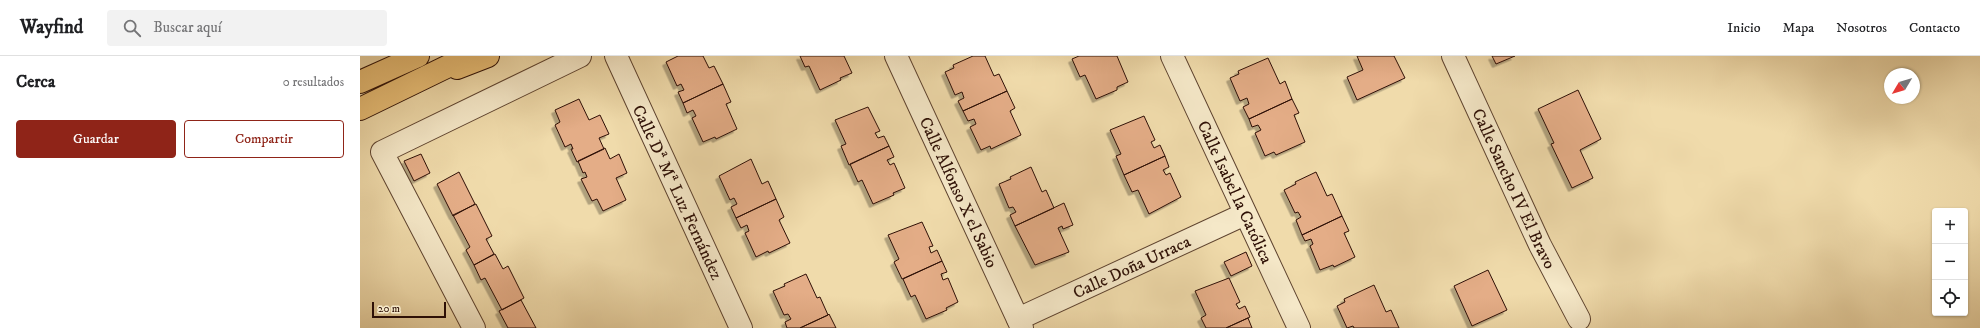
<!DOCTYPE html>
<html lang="es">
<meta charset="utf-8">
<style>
:root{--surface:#fff;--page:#f2f2f2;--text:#202124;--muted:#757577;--line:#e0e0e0;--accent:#8f2418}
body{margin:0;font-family:"IM FELL DW Pica",serif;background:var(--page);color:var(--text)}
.controls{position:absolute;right:12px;bottom:12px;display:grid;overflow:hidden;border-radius:4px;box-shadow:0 1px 3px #0004}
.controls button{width:36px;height:36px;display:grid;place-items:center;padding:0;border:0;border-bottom:1px solid var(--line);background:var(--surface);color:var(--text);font:20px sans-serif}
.compass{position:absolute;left:1524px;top:12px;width:36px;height:36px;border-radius:50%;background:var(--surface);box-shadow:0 1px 3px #0004;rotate:232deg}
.scale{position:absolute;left:12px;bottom:10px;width:74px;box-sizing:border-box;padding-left:4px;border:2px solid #2e1006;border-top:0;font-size:11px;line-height:14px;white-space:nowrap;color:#2e1006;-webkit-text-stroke:3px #f5e8c8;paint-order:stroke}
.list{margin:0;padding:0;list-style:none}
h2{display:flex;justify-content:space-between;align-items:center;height:52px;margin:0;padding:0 16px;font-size:17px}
h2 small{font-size:13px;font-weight:400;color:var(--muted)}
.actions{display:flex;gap:8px;padding:12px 16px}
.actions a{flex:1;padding:9px 0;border:1px solid var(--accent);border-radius:4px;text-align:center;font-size:14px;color:var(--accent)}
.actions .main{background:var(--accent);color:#fff}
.icon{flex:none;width:22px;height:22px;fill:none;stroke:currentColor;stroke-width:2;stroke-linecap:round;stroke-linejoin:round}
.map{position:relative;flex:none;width:1620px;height:272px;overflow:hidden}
header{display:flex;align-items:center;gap:24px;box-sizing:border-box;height:56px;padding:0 20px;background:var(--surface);border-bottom:1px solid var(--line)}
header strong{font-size:19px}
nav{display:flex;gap:22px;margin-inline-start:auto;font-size:14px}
.search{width:280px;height:36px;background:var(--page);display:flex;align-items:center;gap:10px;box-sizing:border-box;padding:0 14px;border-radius:4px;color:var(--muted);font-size:15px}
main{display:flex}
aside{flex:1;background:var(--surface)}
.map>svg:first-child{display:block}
.building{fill:#e4ad87;stroke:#2e1006;filter:url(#shadow)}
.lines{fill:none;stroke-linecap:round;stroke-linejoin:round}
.minor-casing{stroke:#5e432f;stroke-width:24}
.primary-casing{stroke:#2e1006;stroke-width:24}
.minor{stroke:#f5e8c8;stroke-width:22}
.primary{stroke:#e8be76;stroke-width:22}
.labels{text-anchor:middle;stroke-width:3;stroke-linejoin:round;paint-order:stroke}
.street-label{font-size:17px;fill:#2e1006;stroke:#f5e8c8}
</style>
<header>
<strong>Wayfind</strong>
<div class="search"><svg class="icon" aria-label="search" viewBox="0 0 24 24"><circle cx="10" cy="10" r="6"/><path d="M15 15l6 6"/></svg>Buscar aquí</div>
<nav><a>Inicio</a><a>Mapa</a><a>Nosotros</a><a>Contacto</a></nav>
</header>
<main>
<aside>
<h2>Cerca<small>0 resultados</small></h2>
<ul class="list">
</ul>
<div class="actions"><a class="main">Guardar</a><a>Compartir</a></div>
</aside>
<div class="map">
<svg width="1620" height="272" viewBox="0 0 1620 272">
<defs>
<filter id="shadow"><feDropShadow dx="-3.5" dy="3.5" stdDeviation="0" flood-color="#0004"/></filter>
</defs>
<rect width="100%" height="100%" fill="#f0dbab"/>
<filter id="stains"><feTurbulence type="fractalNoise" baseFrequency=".005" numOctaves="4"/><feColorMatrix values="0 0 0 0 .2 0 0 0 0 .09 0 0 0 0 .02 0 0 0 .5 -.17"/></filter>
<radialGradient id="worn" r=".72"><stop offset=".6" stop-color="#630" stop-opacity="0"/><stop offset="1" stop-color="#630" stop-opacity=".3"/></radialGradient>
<path class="building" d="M318,0H343L349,12L354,10L363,28L323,47L318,36L324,34L321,28L317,30L306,6Z
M440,0H484L492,17L480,22L481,24L460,34L449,10L445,11Z
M613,0H625L634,20L639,18L647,35L603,55L598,45L604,42L602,36L595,39L585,16L594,12L593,9Z
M719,0H757L768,26L757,31V34L736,43L725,19L720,21L712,3Z
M997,0H1034L1045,22L997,44L987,21L1003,14Z
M1132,0H1155L1136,8Z
M908,2L920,28L925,25L932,43L889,63L883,51L889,48L887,42L880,45L870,22L879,18L878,15Z
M363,28L371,46L366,48L377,73L356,83L355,81L343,86L332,62L336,60L333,54L327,57L323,47Z
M1218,34L1241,83L1220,94L1233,122L1212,132L1191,88L1194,87L1178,53Z
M647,35L655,52L650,55L661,79L631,93L630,90L621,94L610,71L616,68L614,63L608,65L603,55Z
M219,43L229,64L240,59L249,78L239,82L244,93L217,106L211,93H213L211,88L205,91L195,69L200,66L195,54Z
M932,43L939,57L934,59L945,86L916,99L914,96L905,100L895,77L901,74L898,69L892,71L889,63Z
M508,51L520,75L515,77L518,82L524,80L529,90L489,109L481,90L486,88L475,64Z
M784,60L795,84L791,86L794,92L800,89L805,100L764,119L756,100L761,98L750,74Z
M529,90L534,101L527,104L530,109L534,107L545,132L533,137L534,139L513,148L502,124L498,126L490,108Z
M245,92L250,103L259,98L267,117L256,122L266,144L243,155L237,143L232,145L221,123L227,121L225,116L223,117L218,105Z
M61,98L70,117L54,125L44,105Z
M805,100L809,111L803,114L806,119L810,117L821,141L789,158L778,134L772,136L764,119Z
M391,103L402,128L408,125L416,143L376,162L371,151L377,148L374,142L370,144L359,120Z
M671,111L682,136L686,134L694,152L655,170L650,159L656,156L653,151L649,152L639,128L651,123L650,121Z
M99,116L115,148L93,160L77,128Z
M956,116L967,140L972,138L982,160L942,179L936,164L941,161L938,156L935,157L924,134L936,128L935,126Z
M416,143L424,161L419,164L430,187L409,197L408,195L396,201L385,177L389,175L387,169L381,172L376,162Z
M704,147L713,169L703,173L702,170L698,172L709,196L675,209L655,170Z
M116,148L132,180L126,183L134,198L114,209L106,194L110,191L93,159Z
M982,160L989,175L984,177L995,201L974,211L973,209L960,214L950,190L953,188L951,183L945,185L942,179Z
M562,166L573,190L569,191L571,197L577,194L582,205L542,223L534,206L539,203L528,179Z
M886,196L892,210L871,220L864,206Z
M135,198L143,213L148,210L164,242L142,254L125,222L121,224L114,209Z
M582,205L587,216L581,218L583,224L588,222L598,246L586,252L587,254L566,263L555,239L551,241L543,223Z
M1128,214L1147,254L1112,270L1094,230Z
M446,218L457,242L460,241L468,259L440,272H427L425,266L431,263L428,258L424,259L413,235L425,230L424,228Z
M869,222L880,246L876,248L879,253L885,250L890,261L866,272H846L841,262L846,259L835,235Z
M1014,229L1026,256L1031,254L1039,272H994L993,270L987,272L977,250L985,246L984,243Z
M161,244L176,272H148L139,255Z
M469,258L476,272H440L468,259Z
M888,262L892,272H866Z"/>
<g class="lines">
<defs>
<g id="minor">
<path d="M256,0L381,272"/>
<path id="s1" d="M536,0L662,272"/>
<path id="s2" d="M812,0L939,272"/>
<path id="s3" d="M1093,0L1180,189L1219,263"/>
<path id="s4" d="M658,263L885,158"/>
<path d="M114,272L22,96L220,0"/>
</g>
<path id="primary" d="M97,12L128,0
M0,26L58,0
M0,53L109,0"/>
</defs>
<use href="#minor" class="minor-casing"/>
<use href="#primary" class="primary-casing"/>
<use href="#minor" class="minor"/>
<use href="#primary" class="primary"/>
</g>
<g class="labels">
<g class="street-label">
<text dy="6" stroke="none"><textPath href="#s3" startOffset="146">Calle Sancho IV El Bravo</textPath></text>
<text transform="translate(318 136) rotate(65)" y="6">Calle Dª Mª Luz Fernández</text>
<text dy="6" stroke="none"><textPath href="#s1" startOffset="150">Calle Alfonso X el Sabio</textPath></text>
<text dy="6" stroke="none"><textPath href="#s2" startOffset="150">Calle Isabel la Católica</textPath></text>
<text dy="6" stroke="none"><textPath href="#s4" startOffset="125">Calle Doña Urraca</textPath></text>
</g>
</g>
<rect width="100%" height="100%" filter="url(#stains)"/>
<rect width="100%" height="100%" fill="url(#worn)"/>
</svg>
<div class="controls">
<button>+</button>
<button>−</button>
<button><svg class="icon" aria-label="locate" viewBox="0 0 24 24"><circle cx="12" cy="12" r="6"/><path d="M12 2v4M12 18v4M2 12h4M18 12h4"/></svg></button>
</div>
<svg class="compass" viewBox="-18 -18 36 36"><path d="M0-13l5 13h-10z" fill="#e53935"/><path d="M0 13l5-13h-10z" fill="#757577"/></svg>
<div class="scale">20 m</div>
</div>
</main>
